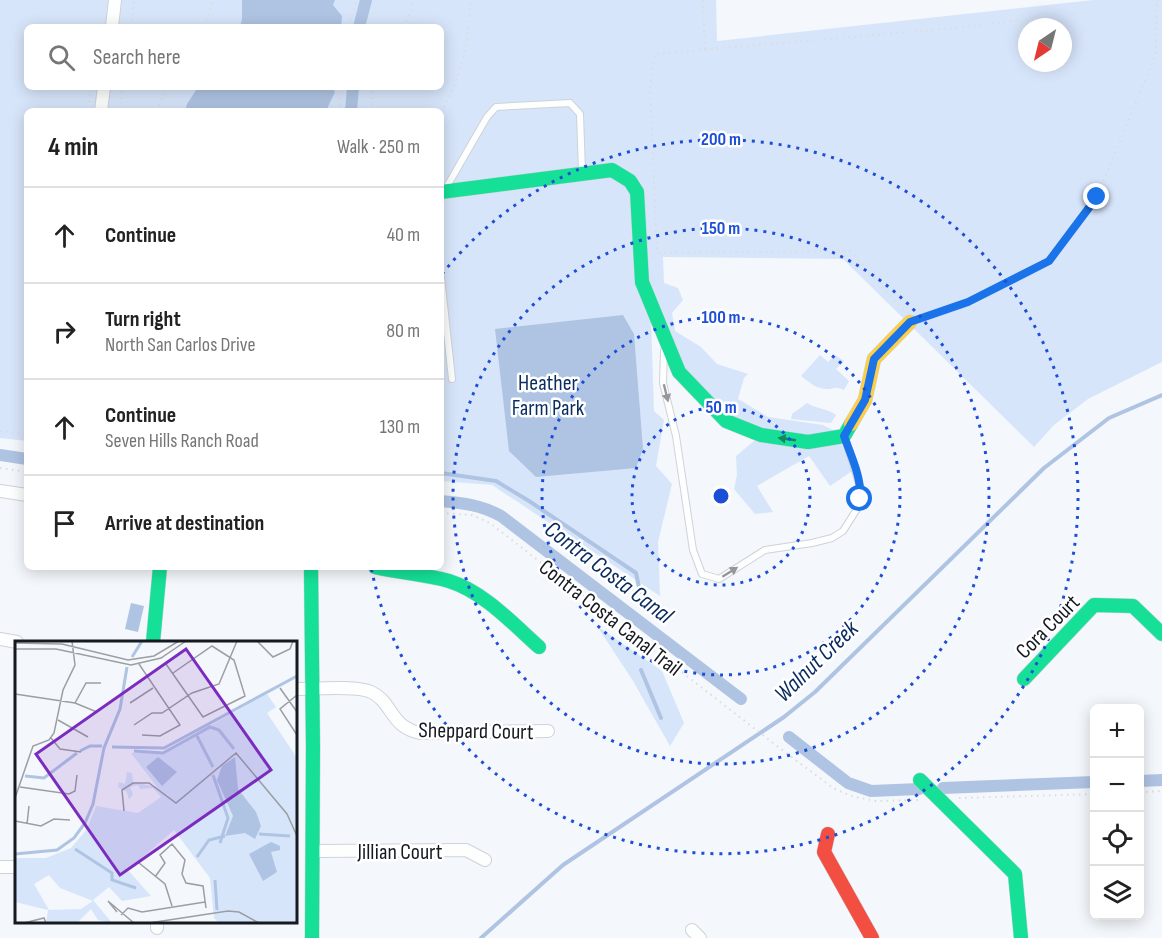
<!DOCTYPE html>
<meta charset="utf-8">
<style>
:root{--surface:#fff;--page:#f2f2f2;--text:#222;--muted:#767676;--line:#e0e0e0}
body{margin:0;font-family:"Sofia Sans Condensed",sans-serif;background:var(--page);color:var(--text)}
.controls{position:absolute;right:18px;bottom:18px;display:grid;overflow:hidden;border-radius:9px;box-shadow:0 3px 15px #0003}
.controls button{width:54px;height:54px;display:grid;place-items:center;padding:0;border:0;border-bottom:2px solid var(--line);background:var(--surface);color:var(--text);font:30px sans-serif}
.compass{position:absolute;left:1018px;top:18px;width:54px;height:54px;border-radius:50%;background:var(--surface);box-shadow:0 3px 15px #0003;rotate:215deg}
.stop{position:absolute;width:18px;height:18px;margin:-14px;border:4px solid #1a73e8;border-radius:50%;background:#fff}
.stop.end{background:#1a73e8;border-color:#fff;box-shadow:0 2px 6px #0008}
.list{margin:0;padding:0;list-style:none}
h2{display:flex;justify-content:space-between;align-items:center;height:78px;margin:0;padding:0 24px;font-size:26px}
h2 small{font-size:20px;font-weight:400;color:var(--muted)}
.list li{display:grid;grid-template-columns:39px 1fr auto;gap:18px;align-items:center;box-sizing:border-box;height:96px;padding:0 24px;border-top:2px solid var(--line)}
.list b{display:block;font-size:22px;white-space:nowrap}
.list p{margin:0;font-size:20px;white-space:nowrap;color:var(--muted)}
.list em{font-size:20px;font-style:normal;color:var(--muted)}
.icon{flex:none;width:33px;height:33px;fill:none;stroke:currentColor;stroke-width:2;stroke-linecap:round;stroke-linejoin:round}
.map{position:relative;flex:none;width:1162px;height:938px;overflow:hidden}
.search{position:absolute;background:var(--surface);box-shadow:0 3px 15px #0003;left:24px;top:24px;width:420px;height:66px;display:flex;align-items:center;gap:15px;box-sizing:border-box;padding:0 21px;border-radius:9px;color:var(--muted);font-size:22px}
.panel{position:absolute;background:var(--surface);box-shadow:0 3px 15px #0003;left:24px;top:108px;width:420px;height:462px;border-radius:9px}
.map>svg:first-child{display:block}
.green{fill:#d7e5fa;fill-rule:evenodd}
.water{fill:#afc4e3}
.lines{fill:none;stroke-linecap:round;stroke-linejoin:round}
.stream{stroke:#afc4e3;stroke-width:4}
.canal{stroke:#afc4e3;stroke-width:12}
.lane-casing{stroke:#cfd2d8;stroke-width:8}
.street-casing{stroke:#cfd2d8;stroke-width:14}
.fast-casing{stroke:#cfd2d8;stroke-width:15}
.slow-casing{stroke:#cfd2d8;stroke-width:15}
.jam-casing{stroke:#cfd2d8;stroke-width:15}
.path{stroke:#dbdcdd;stroke-width:2;stroke-dasharray:1.5 4.5;stroke-linecap:butt}
.lane{stroke:#fdfefe;stroke-width:6}
.street{stroke:#fdfefe;stroke-width:12}
.fast{stroke:#16e098;stroke-width:14}
.slow{stroke:#ffcf43;stroke-width:14}
.jam{stroke:#f24e42;stroke-width:14}
.oneway{fill:#95979a}
.oneway2{fill:#168662}
.route{stroke:#1a73e8;stroke-width:8}
.ring{fill:none;stroke:#1d4ed8;stroke-width:3;stroke-dasharray:3 6}
.labels{text-anchor:middle;stroke-width:5;stroke-linejoin:round;paint-order:stroke}
.park-label{font-size:22px;fill:#0a2c5f;stroke:#fff}
.street-label{font-size:22px;fill:#151920;stroke:#fff}
.water-label{font-size:24px;font-style:italic;fill:#092b5e;stroke:#fff}
.inset-river{fill:none;stroke:#afc4e3;stroke-width:3}
.inset-road{fill:none;stroke:#9b9ea3;stroke-width:1.5}
.view{fill:#7b2cbf;fill-opacity:0.15;stroke:#7b2cbf;stroke-width:3}
.inset-edge{fill:none;stroke:#151920;stroke-width:3}
.centre{fill:#1d4ed8;stroke:#fff;stroke-width:3}
.ring-label{font-size:18px;text-anchor:middle;font-weight:bold;fill:#1d4ed8;stroke:#fff;stroke-width:5;stroke-linejoin:round;paint-order:stroke}
</style>
<div class="map">
<svg width="1162" height="938" viewBox="0 0 1162 938">
<rect width="100%" height="100%" fill="#f4f7fb"/>
<path class="green" d="M0,0H716L717,41L1093,0H1162V362L1088,399L1054,425L1034,447L843,259L663,257L664,283L678,288L683,300L672,313L675,331L701,347L717,364L748,374L744,378L738,399L768,417L823,425L844,436L855,469L830,486L809,456L757,486L773,512L755,514L734,489L737,475L736,456L760,436L726,421L679,372L651,320L654,411L664,420L656,466L672,484L658,542L660,596L492,485L441,481V111H27V441L0,438ZM27,27H441V87H27ZM1027,27H1063V63H1027Z
M820,355L828,362L835,355L844,361L836,369L849,381L844,390C837,387 835,388 829,389C817,390 809,382 801,376Z
M807,403C816,409 827,408 836,415L831,423L791,419L792,414Z
M597,626L662,671L684,723L670,746L633,681Z"/>
<path class="water" d="M242,0H335L333,5L342,16L341,27H240L242,19Z
M198,87H332L335,92L326,111H185L187,104Z
M623,315L634,334L643,449L636,468L536,477L509,451L495,329Z
M131,603L144,606L138,632L125,629Z"/>
<g class="lines">
<path class="stream" d="M441,473L496,481L529,501L636,573L640,592
M641,670L661,718
M481,938L563,865L784,717L815,692L1044,468L1109,418L1162,395"/>
<path class="canal" d="M359,27L366,0
M351,111L353,87
M0,455L27,459
M441,501C463,503 481,505 501,516L741,699
M789,737L848,783L871,791L919,789
M1140,781L1162,780
M943,788L1094,782"/>
<defs>
<path id="lane" d="M446,188L487,117L496,107L570,103L580,114L582,172
M441,277L452,379
M664,351L663,383L676,436L693,550L702,574L719,579L765,550L812,543L832,538L843,531L857,509L861,490L845,437"/>
<path id="street" d="M112,27L115,0
M101,111L104,87
M0,491L27,495
M0,639L17,642
M296,689C313,689 356,685 371,692C393,702 389,726 420,733L548,731
M313,851L466,850L485,860
M0,867H16
M157,922V928
M692,930L700,938"/>
<path id="fast" d="M441,192L612,170L630,181L637,192L642,282L679,372L726,421L761,435L808,442L844,436L851,424
M311,567L313,747L312,938
M375,567C399,573 425,574 449,581C484,592 512,623 539,647
M153,642L160,567
M1024,679L1094,605L1133,606L1162,634
M920,780L1015,874L1021,938"/>
<path id="slow" d="M851,424L865,400L874,359L910,322"/>
<path id="jam" d="M828,834L824,852L872,938"/>
</defs>
<use href="#lane" class="lane-casing"/>
<use href="#street" class="street-casing"/>
<use href="#fast" class="fast-casing"/>
<use href="#slow" class="slow-casing"/>
<use href="#jam" class="jam-casing"/>
<path class="path" d="M703,0L705,50
M131,27L134,0
M207,27C205,16 211,11 212,0
M348,27L357,0
M403,27L412,11L413,0
M89,102L91,87
M119,111L122,87
M157,111L166,87
M337,111L340,102L338,87
M372,111L373,87
M441,113C463,75 468,43 471,0
M903,310L850,251L657,253L650,87L655,54L954,28L1019,20
M924,317L968,302L1049,260L1097,197L1156,53L1157,0H1160
M0,431L27,434
M0,468L27,472
M441,513L472,515L490,523L773,743L833,788L851,796L876,801L921,800
M1140,792L1162,791
M959,798L1094,794"/>
<use href="#lane" class="lane"/>
<use href="#street" class="street"/>
<use href="#fast" class="fast"/>
<use href="#slow" class="slow"/>
<use href="#jam" class="jam"/>
</g>
<defs><path id="oneway-solid" d="M-6-.8H1V-3.2L6.5 0L1 3.2V.8H-6Z" transform="scale(1.5)"/></defs>
<g class="oneway">
<use href="#oneway-solid" transform="translate(666 393) rotate(76)"/>
<use href="#oneway-solid" transform="translate(730 572) rotate(-32)"/>
</g>
<use class="oneway2" href="#oneway-solid" transform="translate(787 439) rotate(-172)"/>
<g class="lines">
<path class="route" d="M860,499C862,478 851,456 844,436L865,400L874,359L910,322L968,302L1049,261L1097,197"/>
</g>
<g class="ring">
<circle cx="721" cy="496" r="89"/>
<circle cx="721" cy="496" r="179"/>
<circle cx="721" cy="496" r="268"/>
<path d="M442 274A357 357 0 1 1 371 567"/>
</g>
<g class="labels">
<g class="park-label">
<text x="548" y="390">Heather<tspan x="548" dy="25">Farm Park</tspan></text>
</g>
<g class="street-label">
<text transform="translate(611 617) rotate(38)" y="8">Contra Costa Canal Trail</text>
<text transform="translate(1047 626) rotate(-45)" y="8">Cora Court</text>
<text transform="translate(476 730) rotate(1)" y="8">Sheppard Court</text>
<text x="400" y="859">Jillian Court</text>
</g>
<g class="water-label">
<text transform="translate(609 572) rotate(37)" y="8">Contra Costa Canal</text>
<text transform="translate(816 661) rotate(-44)" y="8">Walnut Creek</text>
</g>
</g>
<g transform="translate(15 641)">
<rect width="282" height="282" fill="#f4f7fb"/>
<path d="M252,53L261,66L252,72L282,117V282H204L199,277L195,237L159,189L113,229L136,255L107,260L94,246L78,259L97,282L83,279L76,268L62,282H31L33,269L0,261V217H31L56,207L72,188L81,165L123,172L146,156L138,147L125,148L123,144L115,146L118,153L114,159L112,151L103,146L104,141L110,143L112,131L117,132L118,141L142,146L116,112L148,111ZM34,234L45,247L78,260L66,268L34,269L19,243Z" fill="#d7e5fa" fill-rule="evenodd"/>
<path d="M143,116L162,131L147,145L131,126ZM220,116L223,148L241,171L246,185L240,198L230,192L210,195L218,175L202,139L207,125ZM256,201L265,205V209L256,211L262,231L248,240L234,213Z" fill="#afc4e3"/>
<path class="inset-river" d="M117,16L127,0M182,95L198,126M97,106L149,107L282,35M65,110L75,105H87M119,110L148,112L195,86L204,89L219,108M198,134L213,177L205,202M10,135L29,137L62,112M244,193L275,195M60,208L97,232V239L121,247M0,213L42,209L59,197L70,182L78,163L89,107L105,68L112,26M182,216L194,199L210,195M200,239L202,269"/>
<path class="inset-road" d="M242,0L258,16L275,8L278,0M0,2L47,3L113,19L139,15L164,0M0,8H41L116,24L146,17L171,0M124,23L165,84L145,95L127,94M151,23L188,76L230,55L219,19L197,5L158,32M265,47L282,71M0,53L60,62L82,71M282,54L265,68L282,94M60,62L71,42H86M115,62L138,47M43,79L73,96M119,84L137,72H147L177,52L204,43L222,0M36,97L45,108L66,111M5,146L54,153L60,150L62,134M0,157L18,105L34,99L39,92L48,49L60,24L57,0M109,170L107,149L118,142H134L161,162L221,112L272,173L282,195M0,180L26,185L39,178L55,179M12,183L14,165M124,222L150,243L157,265M140,236L150,222L145,214L157,203L170,219L167,233L171,242L188,245L191,267M102,271L93,260L119,282M106,274L113,267L127,271L190,261M9,282L29,277L31,282M134,282L213,270L224,271L244,282"/>
<path class="view" d="M171,8L256,129L105,234L21,113Z"/>
<rect width="282" height="282" class="inset-edge"/>
</g>
<circle cx="721" cy="496" r="9" class="centre"/>
<g class="ring-label">
<text x="721" y="145">200 m</text>
<text x="721" y="234">150 m</text>
<text x="721" y="323">100 m</text>
<text x="721" y="413">50 m</text>
</g>
</svg>
<div class="controls">
<button>+</button>
<button>−</button>
<button><svg class="icon" aria-label="locate" viewBox="0 0 24 24"><circle cx="12" cy="12" r="6"/><path d="M12 2v4M12 18v4M2 12h4M18 12h4"/></svg></button>
<button><svg class="icon" aria-label="layers" viewBox="0 0 24 24"><path d="M12 4l9 5-9 5-9-5zM3 14l9 5 9-5"/></svg></button>
</div>
<svg class="compass" viewBox="-18 -18 36 36"><path d="M0-13l5 13h-10z" fill="#e53935"/><path d="M0 13l5-13h-10z" fill="#767676"/></svg>
<div class="stop" style="left:860px;top:499px"></div>
<div class="stop end" style="left:1097px;top:197px"></div>
<div class="search"><svg class="icon" aria-label="search" viewBox="0 0 24 24"><circle cx="10" cy="10" r="6"/><path d="M15 15l6 6"/></svg>Search here</div>
<section class="panel">
<h2>4 min<small>Walk · 250 m</small></h2>
<ul class="list">
<li><svg class="icon" aria-label="ahead" viewBox="0 0 24 24"><path d="M12 20V5M6 11l6-6 6 6"/></svg><div><b>Continue</b></div><em>40 m</em></li>
<li><svg class="icon" aria-label="right" viewBox="0 0 24 24"><path d="M7 20v-9h11M14 6l5 5-5 5"/></svg><div><b>Turn right</b><p>North San Carlos Drive</p></div><em>80 m</em></li>
<li><svg class="icon" aria-label="ahead" viewBox="0 0 24 24"><path d="M12 20V5M6 11l6-6 6 6"/></svg><div><b>Continue</b><p>Seven Hills Ranch Road</p></div><em>130 m</em></li>
<li><svg class="icon" aria-label="arrive" viewBox="0 0 24 24"><path d="M6 21V4h12l-3 4 3 4H6"/></svg><div><b>Arrive at destination</b></div></li>
</ul>
</section>
</div>
